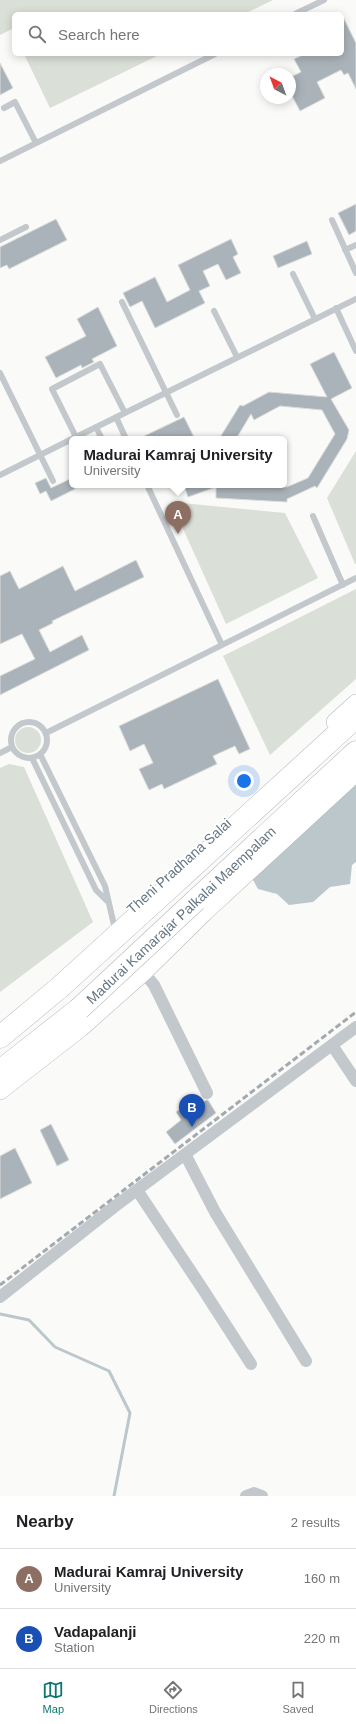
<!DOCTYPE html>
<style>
:root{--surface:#fff;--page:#f6f6f6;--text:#202124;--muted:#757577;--line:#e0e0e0;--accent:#0f766e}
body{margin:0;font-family:Helvetica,sans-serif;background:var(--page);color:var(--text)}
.compass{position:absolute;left:260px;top:68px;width:36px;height:36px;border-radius:50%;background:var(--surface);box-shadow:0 2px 10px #0003;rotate:319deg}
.you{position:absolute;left:244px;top:781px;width:14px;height:14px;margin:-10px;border:3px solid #fff;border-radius:50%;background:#1a73e8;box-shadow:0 0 0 6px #1a73e833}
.badge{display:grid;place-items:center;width:26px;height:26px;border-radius:50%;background:var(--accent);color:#fff;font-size:13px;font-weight:700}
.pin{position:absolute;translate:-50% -33px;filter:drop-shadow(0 1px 2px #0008)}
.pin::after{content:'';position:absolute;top:21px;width:14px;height:12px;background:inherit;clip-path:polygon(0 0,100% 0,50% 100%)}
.popup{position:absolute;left:69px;top:436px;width:218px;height:52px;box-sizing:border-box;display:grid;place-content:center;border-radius:6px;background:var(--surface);filter:drop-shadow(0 1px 3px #0005);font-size:13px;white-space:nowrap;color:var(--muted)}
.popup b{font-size:15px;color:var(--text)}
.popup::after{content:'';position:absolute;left:50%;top:100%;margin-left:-8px;border:8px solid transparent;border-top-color:var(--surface)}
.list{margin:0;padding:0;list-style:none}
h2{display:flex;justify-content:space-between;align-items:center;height:52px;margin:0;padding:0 16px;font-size:17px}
h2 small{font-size:13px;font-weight:400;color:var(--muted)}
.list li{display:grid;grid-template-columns:26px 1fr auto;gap:12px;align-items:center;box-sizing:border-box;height:60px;padding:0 16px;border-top:1px solid var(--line)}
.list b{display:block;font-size:15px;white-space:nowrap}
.list p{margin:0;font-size:13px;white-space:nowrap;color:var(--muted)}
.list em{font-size:13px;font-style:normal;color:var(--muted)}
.icon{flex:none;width:22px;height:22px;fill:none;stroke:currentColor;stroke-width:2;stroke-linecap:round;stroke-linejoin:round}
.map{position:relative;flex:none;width:356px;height:1496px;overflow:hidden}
.search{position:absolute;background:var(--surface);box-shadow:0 2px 10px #0003;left:12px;right:12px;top:12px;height:44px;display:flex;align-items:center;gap:10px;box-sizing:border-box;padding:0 14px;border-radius:6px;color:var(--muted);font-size:15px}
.sheet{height:172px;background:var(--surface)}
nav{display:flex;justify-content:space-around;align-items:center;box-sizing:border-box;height:56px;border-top:1px solid var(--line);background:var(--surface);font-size:11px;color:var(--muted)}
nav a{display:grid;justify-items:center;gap:2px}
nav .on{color:var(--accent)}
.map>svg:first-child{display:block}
.green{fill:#dadfd7}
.water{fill:#bbc7cb}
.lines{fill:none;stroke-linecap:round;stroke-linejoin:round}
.stream{stroke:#bbc7cb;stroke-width:3}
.building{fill:#aab3b9;stroke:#dcdcda}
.secondary-casing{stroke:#b3babf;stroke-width:18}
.highway-casing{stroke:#b4b9bd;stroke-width:23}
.lane{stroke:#c3c8cc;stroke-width:6}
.street{stroke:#c3c8cc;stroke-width:12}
.secondary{stroke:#fff;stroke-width:17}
.highway{stroke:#fff;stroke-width:22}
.rail{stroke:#a2aab0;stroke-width:3;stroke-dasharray:6 3;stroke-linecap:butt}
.highway-bridge-casing{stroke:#b4b9bd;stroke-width:23;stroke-linecap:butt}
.highway-bridge{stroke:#fff;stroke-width:22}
.labels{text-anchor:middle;stroke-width:4;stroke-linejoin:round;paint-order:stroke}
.street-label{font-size:14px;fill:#657683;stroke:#fff}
</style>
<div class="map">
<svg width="356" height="1496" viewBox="0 0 356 1496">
<rect width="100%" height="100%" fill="#fafaf8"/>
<path class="green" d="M0,0H273L244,14H14V34L12,29L0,35Z
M24,54H161L50,108Z
M356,451V564H355L327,498Z
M171,502L285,513L318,578L226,624Z
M356,589V679L270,755L223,656Z
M15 740a13 13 0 1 1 26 0a13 13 0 1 1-26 0Z
M9,764L24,767L93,922L0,992V768Z"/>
<path class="water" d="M356,783V862L352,865L350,884L330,887L313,902L289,905L277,894L258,889L252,878Z"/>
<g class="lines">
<path class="stream" d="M0,1314L29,1320L55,1347L109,1371L130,1413L114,1496"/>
</g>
<path class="building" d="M342,15L356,43V89L348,73L344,75L341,70L317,82L325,98L300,111L290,92V85L294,83L291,77L301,72L294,59L305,54H342Z
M0,63L13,88L0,95Z
M356,204V231L349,235L338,213Z
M56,219L67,240L9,269L7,265L0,268V247Z
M231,239L238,254L233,257L241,273L226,280L218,264L203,271L210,286L199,291L205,303L155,328L142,301L130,307L123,293L155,277L167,302L190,290L178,265Z
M307,241L312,254L278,268L273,256Z
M98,307L117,346L92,359L94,362L82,368L81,365L56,378L45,357L86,336L77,319Z
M334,352L352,388L331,399L349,430L347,439L317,488L315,486L287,499V502L216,498V487L188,497L184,485L287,487L308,478L335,434L322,410L280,406L254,420L251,414L236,439H219L240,405L243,406L269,392L327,397L310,364Z
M184,417L195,439H138Z
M46,478L51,488L70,479L75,489L51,501L46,491L40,494L35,483Z
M136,560L144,577L52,621L53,623L39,630L50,652L82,635L89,650L0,695V676L35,659L22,634L0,644V576L10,571L19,589L63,566L75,591Z
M218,679L250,749L239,754L235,746L213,756L217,764L164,789L162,784L149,790L139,769L153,763L144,744L130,751L119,726Z
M206,1100H208L216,1113L175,1144L166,1132L181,1120L176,1112L187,1104L193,1111Z
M51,1124L69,1160L57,1166L40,1130Z
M15,1148L32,1183L0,1199V1156Z"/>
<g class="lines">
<defs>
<path id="secondary" d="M335,722L356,703
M0,1091L81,1028L144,972L205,912L356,773"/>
<path id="highway" d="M179,879L356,717
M196,900L356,752
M0,1037L59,988
M0,1071L79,1009"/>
</defs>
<use href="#secondary" class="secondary-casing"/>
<use href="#highway" class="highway-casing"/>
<path class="lane" d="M295,14L324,0
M4,108L15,102L36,143
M0,161L215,54
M332,220L356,273
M0,240L26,227
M345,250L356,245
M293,274L315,319
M122,302L177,415
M336,308L356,351
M214,311L237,357
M0,373L53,481
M116,417L126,439
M96,427L102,439
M76,437L52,389L100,364L125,413
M72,439L356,299
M0,475L72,439
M147,485L222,645
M313,516L343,585
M11 740a18 18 0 1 1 36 0a18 18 0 1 1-36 0Z
M46,733L356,578
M0,753L12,747
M40,754L105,886L114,925L118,929
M32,758L96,890L107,901"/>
<path class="street" d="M139,967L154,985L207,1093
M332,1045L356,1081
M185,1154L215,1212L306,1361
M137,1190L204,1291L251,1364
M0,1297L114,1207L356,1027
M246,1496L254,1493L262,1496"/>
<use href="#secondary" class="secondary"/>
<use href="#highway" class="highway"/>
<path class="rail" d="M0,1285L356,1012"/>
<defs>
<path id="highway-bridge" d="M59,988L179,879
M79,1009L196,900"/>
</defs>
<use href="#highway-bridge" class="highway-bridge-casing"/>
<use href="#highway-bridge" class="highway-bridge"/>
</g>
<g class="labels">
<g class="street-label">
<text transform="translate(179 866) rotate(-42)" y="5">Theni Pradhana Salai</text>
<text transform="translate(181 915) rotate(-43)" y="5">Madurai Kamarajar Palkalai Maempalam</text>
</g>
</g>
</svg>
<svg class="compass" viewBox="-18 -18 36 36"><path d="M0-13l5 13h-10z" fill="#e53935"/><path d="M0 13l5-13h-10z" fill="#757577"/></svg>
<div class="you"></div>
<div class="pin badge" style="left:178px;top:534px;background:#8d6e63">A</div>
<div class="popup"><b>Madurai Kamraj University</b>University</div>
<div class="pin badge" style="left:192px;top:1127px;background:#1a4fb4">B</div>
<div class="search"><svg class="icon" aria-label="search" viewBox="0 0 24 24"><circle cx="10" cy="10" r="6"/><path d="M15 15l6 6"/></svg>Search here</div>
</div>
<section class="sheet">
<h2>Nearby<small>2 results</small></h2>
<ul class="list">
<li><span class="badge" style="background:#8d6e63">A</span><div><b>Madurai Kamraj University</b><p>University</p></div><em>160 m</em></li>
<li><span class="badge" style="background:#1a4fb4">B</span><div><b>Vadapalanji</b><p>Station</p></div><em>220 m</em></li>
</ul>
</section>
<nav>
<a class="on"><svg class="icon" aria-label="map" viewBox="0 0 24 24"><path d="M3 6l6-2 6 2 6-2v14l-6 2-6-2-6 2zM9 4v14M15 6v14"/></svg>Map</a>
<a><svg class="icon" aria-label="directions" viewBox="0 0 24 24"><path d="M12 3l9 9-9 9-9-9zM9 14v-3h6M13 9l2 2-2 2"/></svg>Directions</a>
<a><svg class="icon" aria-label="saved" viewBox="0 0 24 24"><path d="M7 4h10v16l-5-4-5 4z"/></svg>Saved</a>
</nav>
